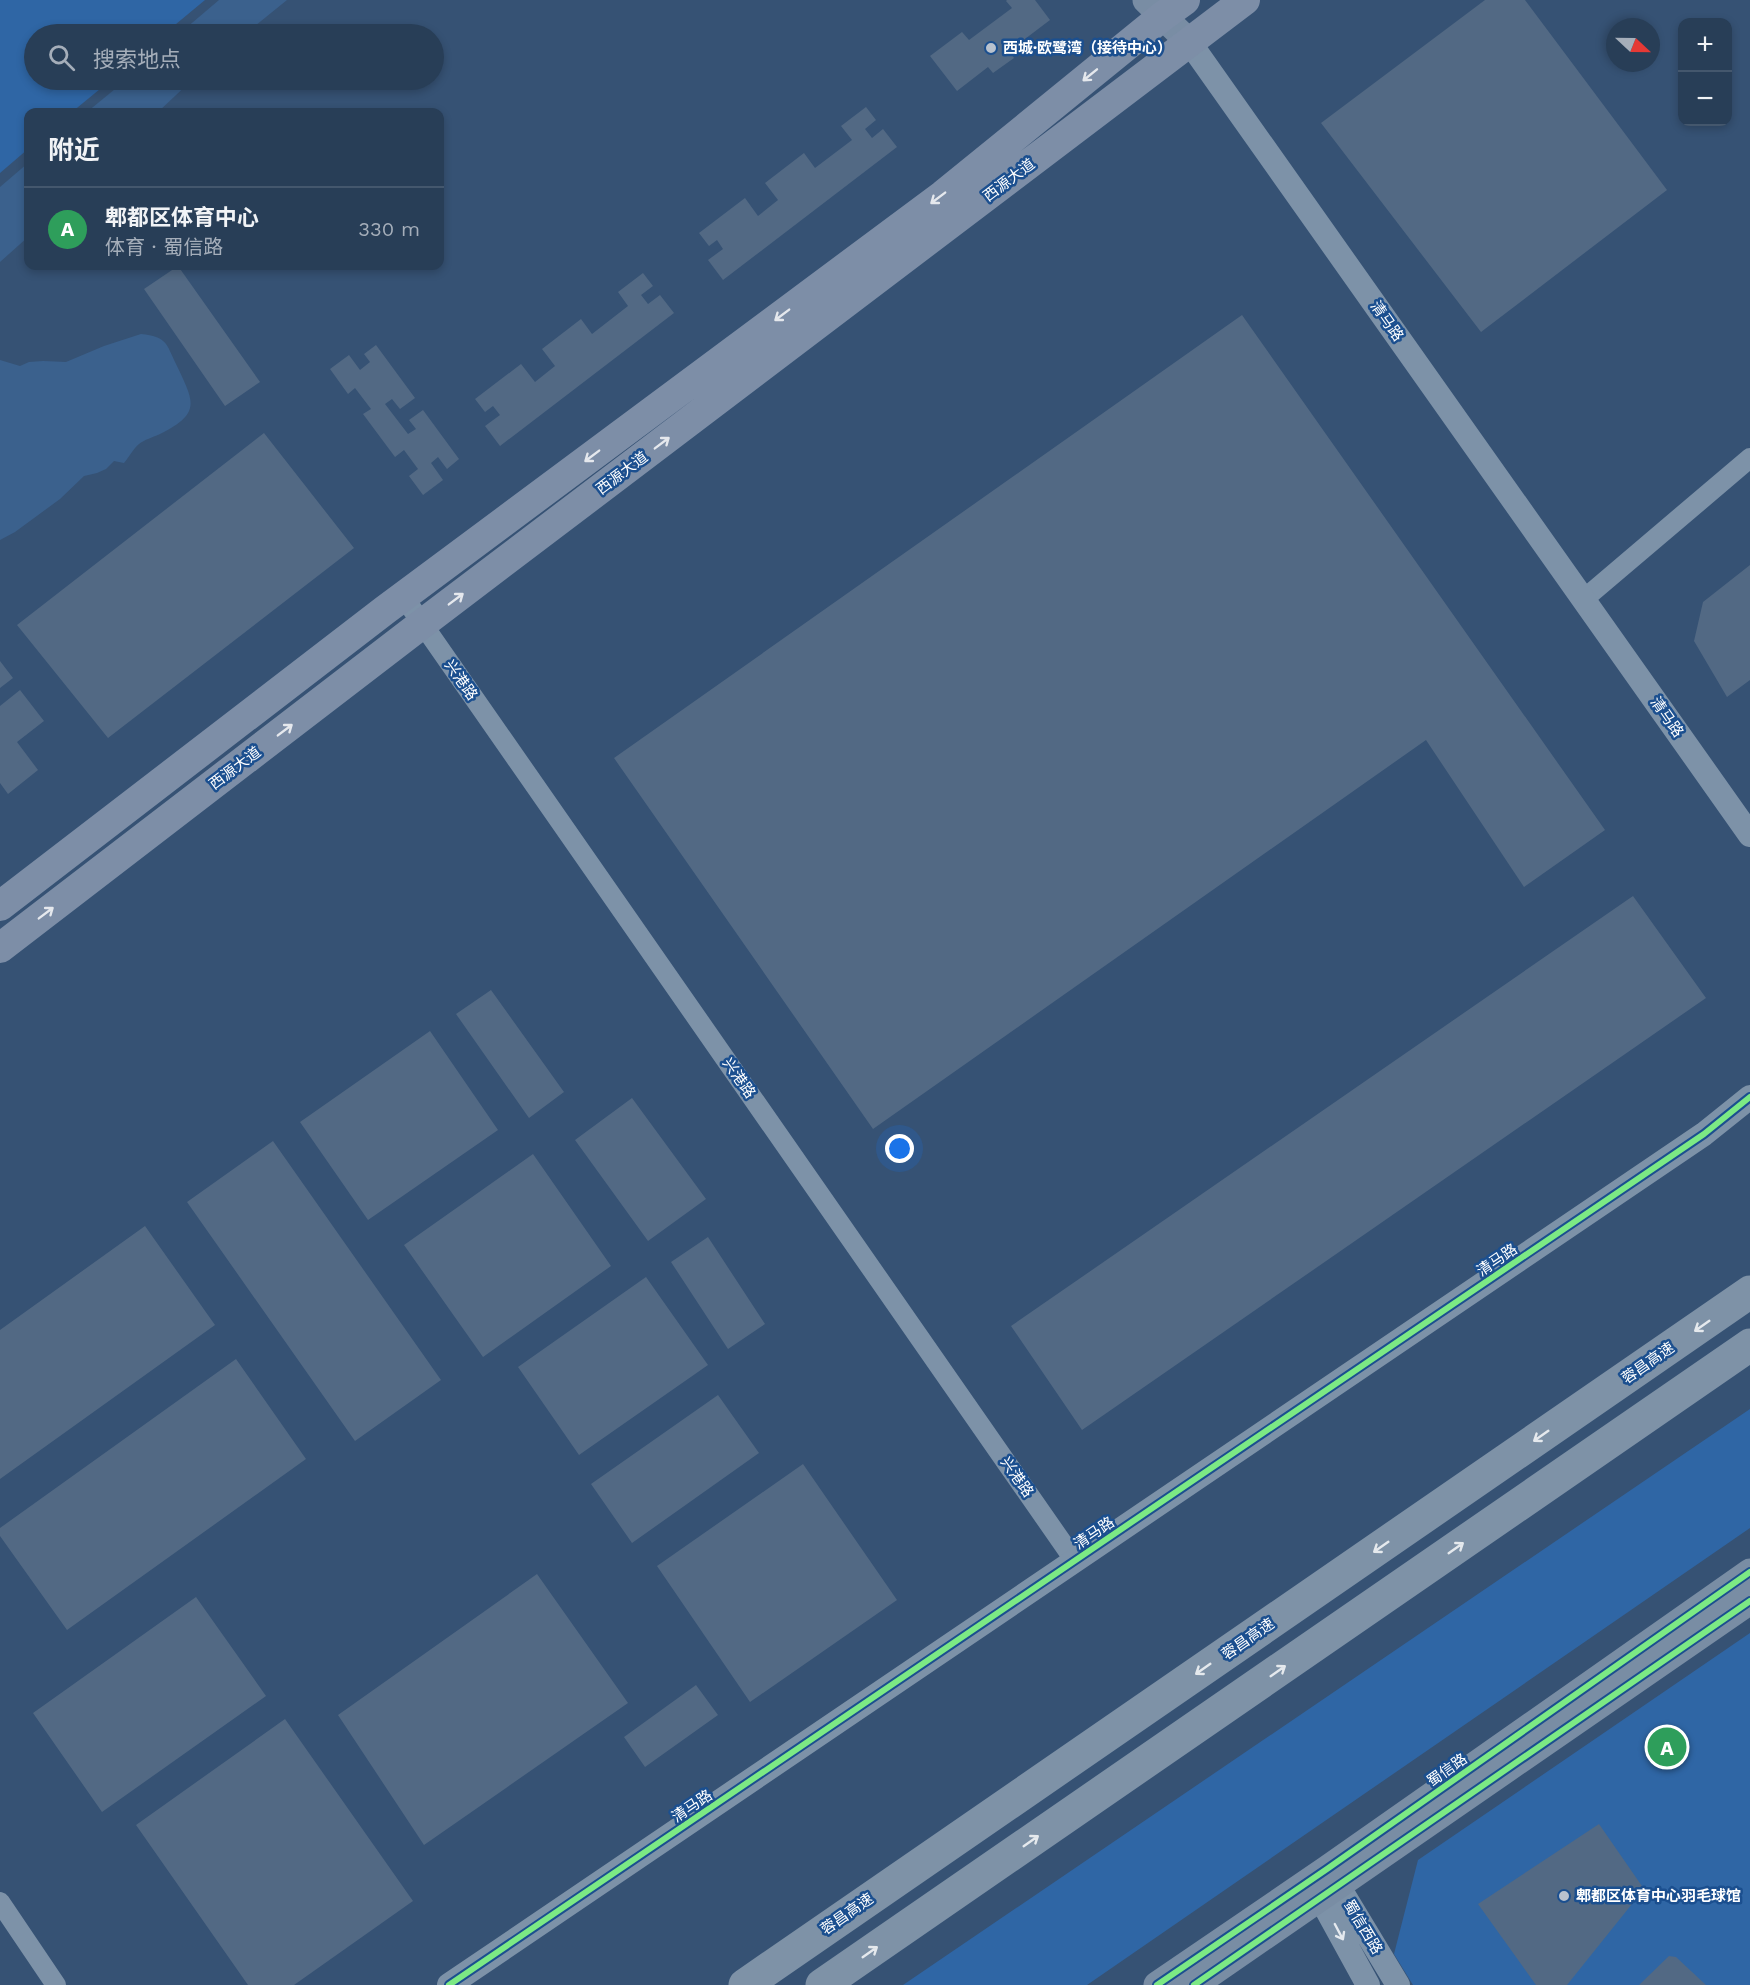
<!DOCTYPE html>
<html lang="zh">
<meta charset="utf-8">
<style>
:root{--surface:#283e57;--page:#30455d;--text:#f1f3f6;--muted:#a5aeba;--line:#44576d;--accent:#8abfa5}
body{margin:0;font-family:"Work Sans","Noto Sans SC",sans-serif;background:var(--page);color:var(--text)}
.controls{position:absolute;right:18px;top:18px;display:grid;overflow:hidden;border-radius:12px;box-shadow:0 3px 9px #0003}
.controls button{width:54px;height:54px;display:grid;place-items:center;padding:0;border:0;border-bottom:2px solid var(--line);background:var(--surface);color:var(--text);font:30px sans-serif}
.compass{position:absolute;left:1606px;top:18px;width:54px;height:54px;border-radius:50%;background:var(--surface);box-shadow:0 3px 9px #0003;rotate:112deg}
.you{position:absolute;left:900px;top:1149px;width:21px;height:21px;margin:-15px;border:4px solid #fff;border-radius:50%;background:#1a73e8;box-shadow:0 0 0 9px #1a73e833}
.badge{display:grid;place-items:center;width:39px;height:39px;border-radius:50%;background:var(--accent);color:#fff;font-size:20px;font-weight:700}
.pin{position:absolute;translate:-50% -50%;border:3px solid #fff;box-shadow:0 2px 6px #0006}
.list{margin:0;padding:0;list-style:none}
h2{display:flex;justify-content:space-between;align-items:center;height:78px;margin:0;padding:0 24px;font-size:26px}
h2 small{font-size:20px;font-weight:400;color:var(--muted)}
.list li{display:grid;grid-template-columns:39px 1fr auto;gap:18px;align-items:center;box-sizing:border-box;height:84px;padding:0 24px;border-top:2px solid var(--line)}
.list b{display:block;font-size:22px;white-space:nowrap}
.list p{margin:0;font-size:20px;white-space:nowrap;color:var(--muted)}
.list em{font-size:20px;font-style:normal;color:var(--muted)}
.icon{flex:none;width:33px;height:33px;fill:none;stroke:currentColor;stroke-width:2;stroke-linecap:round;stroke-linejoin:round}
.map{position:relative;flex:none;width:1750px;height:1985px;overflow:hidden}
.search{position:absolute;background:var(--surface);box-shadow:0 3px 9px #0003;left:24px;top:24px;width:420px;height:66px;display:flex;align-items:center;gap:15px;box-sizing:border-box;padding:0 21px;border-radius:33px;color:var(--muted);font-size:22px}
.panel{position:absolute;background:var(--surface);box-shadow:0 3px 9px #0003;left:24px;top:108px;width:420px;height:162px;border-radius:12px}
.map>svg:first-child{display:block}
.green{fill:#2f66a5}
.water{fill:#3b618d}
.building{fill:#526984}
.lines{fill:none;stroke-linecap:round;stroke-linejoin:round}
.minor{stroke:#7d92a8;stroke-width:20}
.tertiary{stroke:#7d92a8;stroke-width:24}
.secondary{stroke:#798da4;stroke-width:27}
.primary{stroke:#7d8ea7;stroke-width:30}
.motorway{stroke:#7e92a7;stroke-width:33}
.cycleway-casing{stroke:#1b4f8f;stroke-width:10}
.cycleway{stroke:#7ce984;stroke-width:6}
.oneway{stroke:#e5e8ed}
.oneway2{stroke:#e5e9ed}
.oneway3{stroke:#e5e9ee}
.poi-dot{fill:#b9c2ce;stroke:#1b4f8f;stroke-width:2}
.labels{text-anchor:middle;stroke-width:5;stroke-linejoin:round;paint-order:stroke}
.poi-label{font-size:15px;font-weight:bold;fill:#fff;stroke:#1b4f8f;text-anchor:start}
.street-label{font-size:15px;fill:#fff;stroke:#1b4f8f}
</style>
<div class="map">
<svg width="1750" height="1985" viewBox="0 0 1750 1985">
<rect width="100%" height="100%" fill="#365274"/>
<path class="green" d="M0,0H205L164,34H34V80H111L72,112H28V149L0,173Z
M1750,1409V1528L1087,1985H903Z
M1750,1633V1985H1413L1394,1954L1418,1860Z"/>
<path class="water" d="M219,0H287L245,34H179Z
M126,80H192L158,112H87Z
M28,163V237L0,262V187Z
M141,334C167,337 166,343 176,364C194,402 202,413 160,434C153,437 144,440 139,444C133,449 129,457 124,463L114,461L106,469L97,473L84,476L60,499L15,532L0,540V360L20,366L29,362L43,361L66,362L104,346Z"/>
<path class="building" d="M1007,0H1035L1050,20L1009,51L1014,58L993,73L988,67L957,91L930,56L962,32L969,40L1012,8L1006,1Z
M1485,0H1525L1667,190L1481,332L1321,123Z
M866,107L876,120L865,129L872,138L883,129L897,147L723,280L708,260L723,249L717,240L709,246L699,233L745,198L758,216L778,200L765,183L804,153L815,168L852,140L841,126Z
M178,266L260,382L225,406L144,289Z
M643,273L653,286L641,295L648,304L660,295L674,313L500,446L485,426L500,415L493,406L485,412L475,399L521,364L535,382L555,366L542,349L581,319L592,334L628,306L618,292Z
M1242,315L1605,830L1524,887L1426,740L873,1129L614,758Z
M376,345L415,398L400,409L392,399L385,404L408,434L416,429L409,420L423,410L459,459L447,469L438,457L431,463L443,480L423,495L409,476L418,469L404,450L395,457L363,414L371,409L355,388L348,394L330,369L349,355L360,370L370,362L364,354Z
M264,433L354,548L108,738L17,625Z
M1750,565V680L1727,697L1694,641L1703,602Z
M0,661L13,678L0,688Z
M20,690L44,721L17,742L38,770L8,794L0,783V706Z
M1633,896L1706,998L1082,1430L1011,1326Z
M491,990L564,1092L529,1118L456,1014Z
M430,1031L498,1130L368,1220L300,1122Z
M632,1098L706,1199L648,1241L575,1140Z
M273,1141L441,1380L355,1441L187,1202Z
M533,1154L611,1266L483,1357L404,1245Z
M145,1226L215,1325L0,1479V1330Z
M708,1237L765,1324L728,1349L671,1262Z
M646,1277L708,1365L579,1455L518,1367Z
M236,1359L306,1459L67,1630L0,1536V1528Z
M718,1395L759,1453L632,1543L591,1484Z
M803,1464L897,1600L750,1702L657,1566Z
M537,1574L628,1703L424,1845L338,1715Z
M196,1597L266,1696L102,1812L33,1713Z
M696,1685L718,1715L645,1767L624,1737Z
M285,1719L413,1901L294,1985H248L136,1825Z
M1599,1824L1644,1889L1567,1985H1536L1478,1904Z
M1669,1956L1676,1957L1706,1985H1639Z"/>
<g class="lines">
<path class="minor" d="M403,596L1075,1561
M1584,599L1750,458
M0,1902L56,1985"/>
<path class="tertiary" d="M1190,43L1750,835
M1328,1869L1398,1985
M1312,1883L1368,1985
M449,1985L1704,1134L1750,1097"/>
<path class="secondary" d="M1146,0L1190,43
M1157,1985L1327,1869L1750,1572
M1194,1985L1750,1601"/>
<path class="primary" d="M0,906L385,610L943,195L1163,16L1185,0
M0,948L422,624L1245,0"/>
<path class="motorway" d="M745,1985L1750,1292
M822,1985L1750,1345"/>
<defs>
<path id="cycleway" d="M449,1985L1704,1134L1750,1097
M1157,1985L1327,1869L1750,1572
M1194,1985L1750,1601"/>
</defs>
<use href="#cycleway" class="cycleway-casing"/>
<use href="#cycleway" class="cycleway"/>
</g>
<defs><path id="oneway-shaft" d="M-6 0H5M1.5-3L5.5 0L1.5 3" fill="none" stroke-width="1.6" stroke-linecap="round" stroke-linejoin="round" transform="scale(1.5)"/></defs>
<g class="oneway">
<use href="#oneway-shaft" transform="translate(1090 75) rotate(141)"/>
<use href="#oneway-shaft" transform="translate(938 198) rotate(143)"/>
<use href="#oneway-shaft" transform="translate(782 315) rotate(143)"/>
<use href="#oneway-shaft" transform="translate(662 443) rotate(-37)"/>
<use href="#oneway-shaft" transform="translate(592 456) rotate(143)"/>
<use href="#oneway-shaft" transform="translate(456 599) rotate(-37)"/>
<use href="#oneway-shaft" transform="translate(285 730) rotate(-37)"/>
<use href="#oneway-shaft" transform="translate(46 913) rotate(-37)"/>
</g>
<g class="oneway2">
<use href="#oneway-shaft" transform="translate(1702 1326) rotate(145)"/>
<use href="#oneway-shaft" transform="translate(1541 1436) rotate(145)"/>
<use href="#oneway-shaft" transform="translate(1381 1547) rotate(145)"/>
<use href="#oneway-shaft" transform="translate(1456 1548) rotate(-35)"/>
<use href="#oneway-shaft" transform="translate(1203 1669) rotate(145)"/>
<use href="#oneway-shaft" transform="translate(1278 1671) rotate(-35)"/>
<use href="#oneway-shaft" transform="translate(1031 1841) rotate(-35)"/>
<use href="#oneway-shaft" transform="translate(870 1952) rotate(-35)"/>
</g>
<use class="oneway3" href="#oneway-shaft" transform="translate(1339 1932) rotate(62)"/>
<g class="poi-dot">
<circle cx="991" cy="48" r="6"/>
<circle cx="1564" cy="1896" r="6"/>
</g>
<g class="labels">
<g class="poi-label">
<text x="1003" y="53">西城·欧鹭湾（接待中心）</text>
<text x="1576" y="1901">郫都区体育中心羽毛球馆</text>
</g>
<g class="street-label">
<text transform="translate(1009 180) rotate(-37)" y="5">西源大道</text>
<text transform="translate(1387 321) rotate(55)" y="5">清马路</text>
<text transform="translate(622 473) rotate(-37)" y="5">西源大道</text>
<text transform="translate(461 680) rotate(55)" y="5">兴港路</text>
<text transform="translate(1667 717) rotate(55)" y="5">清马路</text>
<text transform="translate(235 768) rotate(-37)" y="5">西源大道</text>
<text transform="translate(739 1078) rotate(55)" y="5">兴港路</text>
<text transform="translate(1497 1260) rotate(-34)" y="5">清马路</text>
<text transform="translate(1648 1363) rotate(-35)" y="5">蓉昌高速</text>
<text transform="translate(1017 1477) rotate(55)" y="5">兴港路</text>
<text transform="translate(1094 1533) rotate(-34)" y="5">清马路</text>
<text transform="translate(1248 1639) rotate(-35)" y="5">蓉昌高速</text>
<text transform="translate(1447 1770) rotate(-35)" y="5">蜀信路</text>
<text transform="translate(692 1806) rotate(-34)" y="5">清马路</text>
<text transform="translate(847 1914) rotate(-35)" y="5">蓉昌高速</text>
<text transform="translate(1363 1927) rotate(59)" y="5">蜀信西路</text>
</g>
</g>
</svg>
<div class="controls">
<button>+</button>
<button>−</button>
</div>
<svg class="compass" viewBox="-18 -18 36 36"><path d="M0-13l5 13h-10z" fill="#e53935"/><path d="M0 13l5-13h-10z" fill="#a5aeba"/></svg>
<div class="you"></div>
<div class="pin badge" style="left:1667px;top:1747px;background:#2e9e5b">A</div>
<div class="search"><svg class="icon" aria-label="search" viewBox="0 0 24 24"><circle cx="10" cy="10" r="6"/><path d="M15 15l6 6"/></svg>搜索地点</div>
<section class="panel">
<h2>附近<small></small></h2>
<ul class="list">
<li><span class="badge" style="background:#2e9e5b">A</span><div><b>郫都区体育中心</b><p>体育 · 蜀信路</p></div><em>330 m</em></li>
</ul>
</section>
</div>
